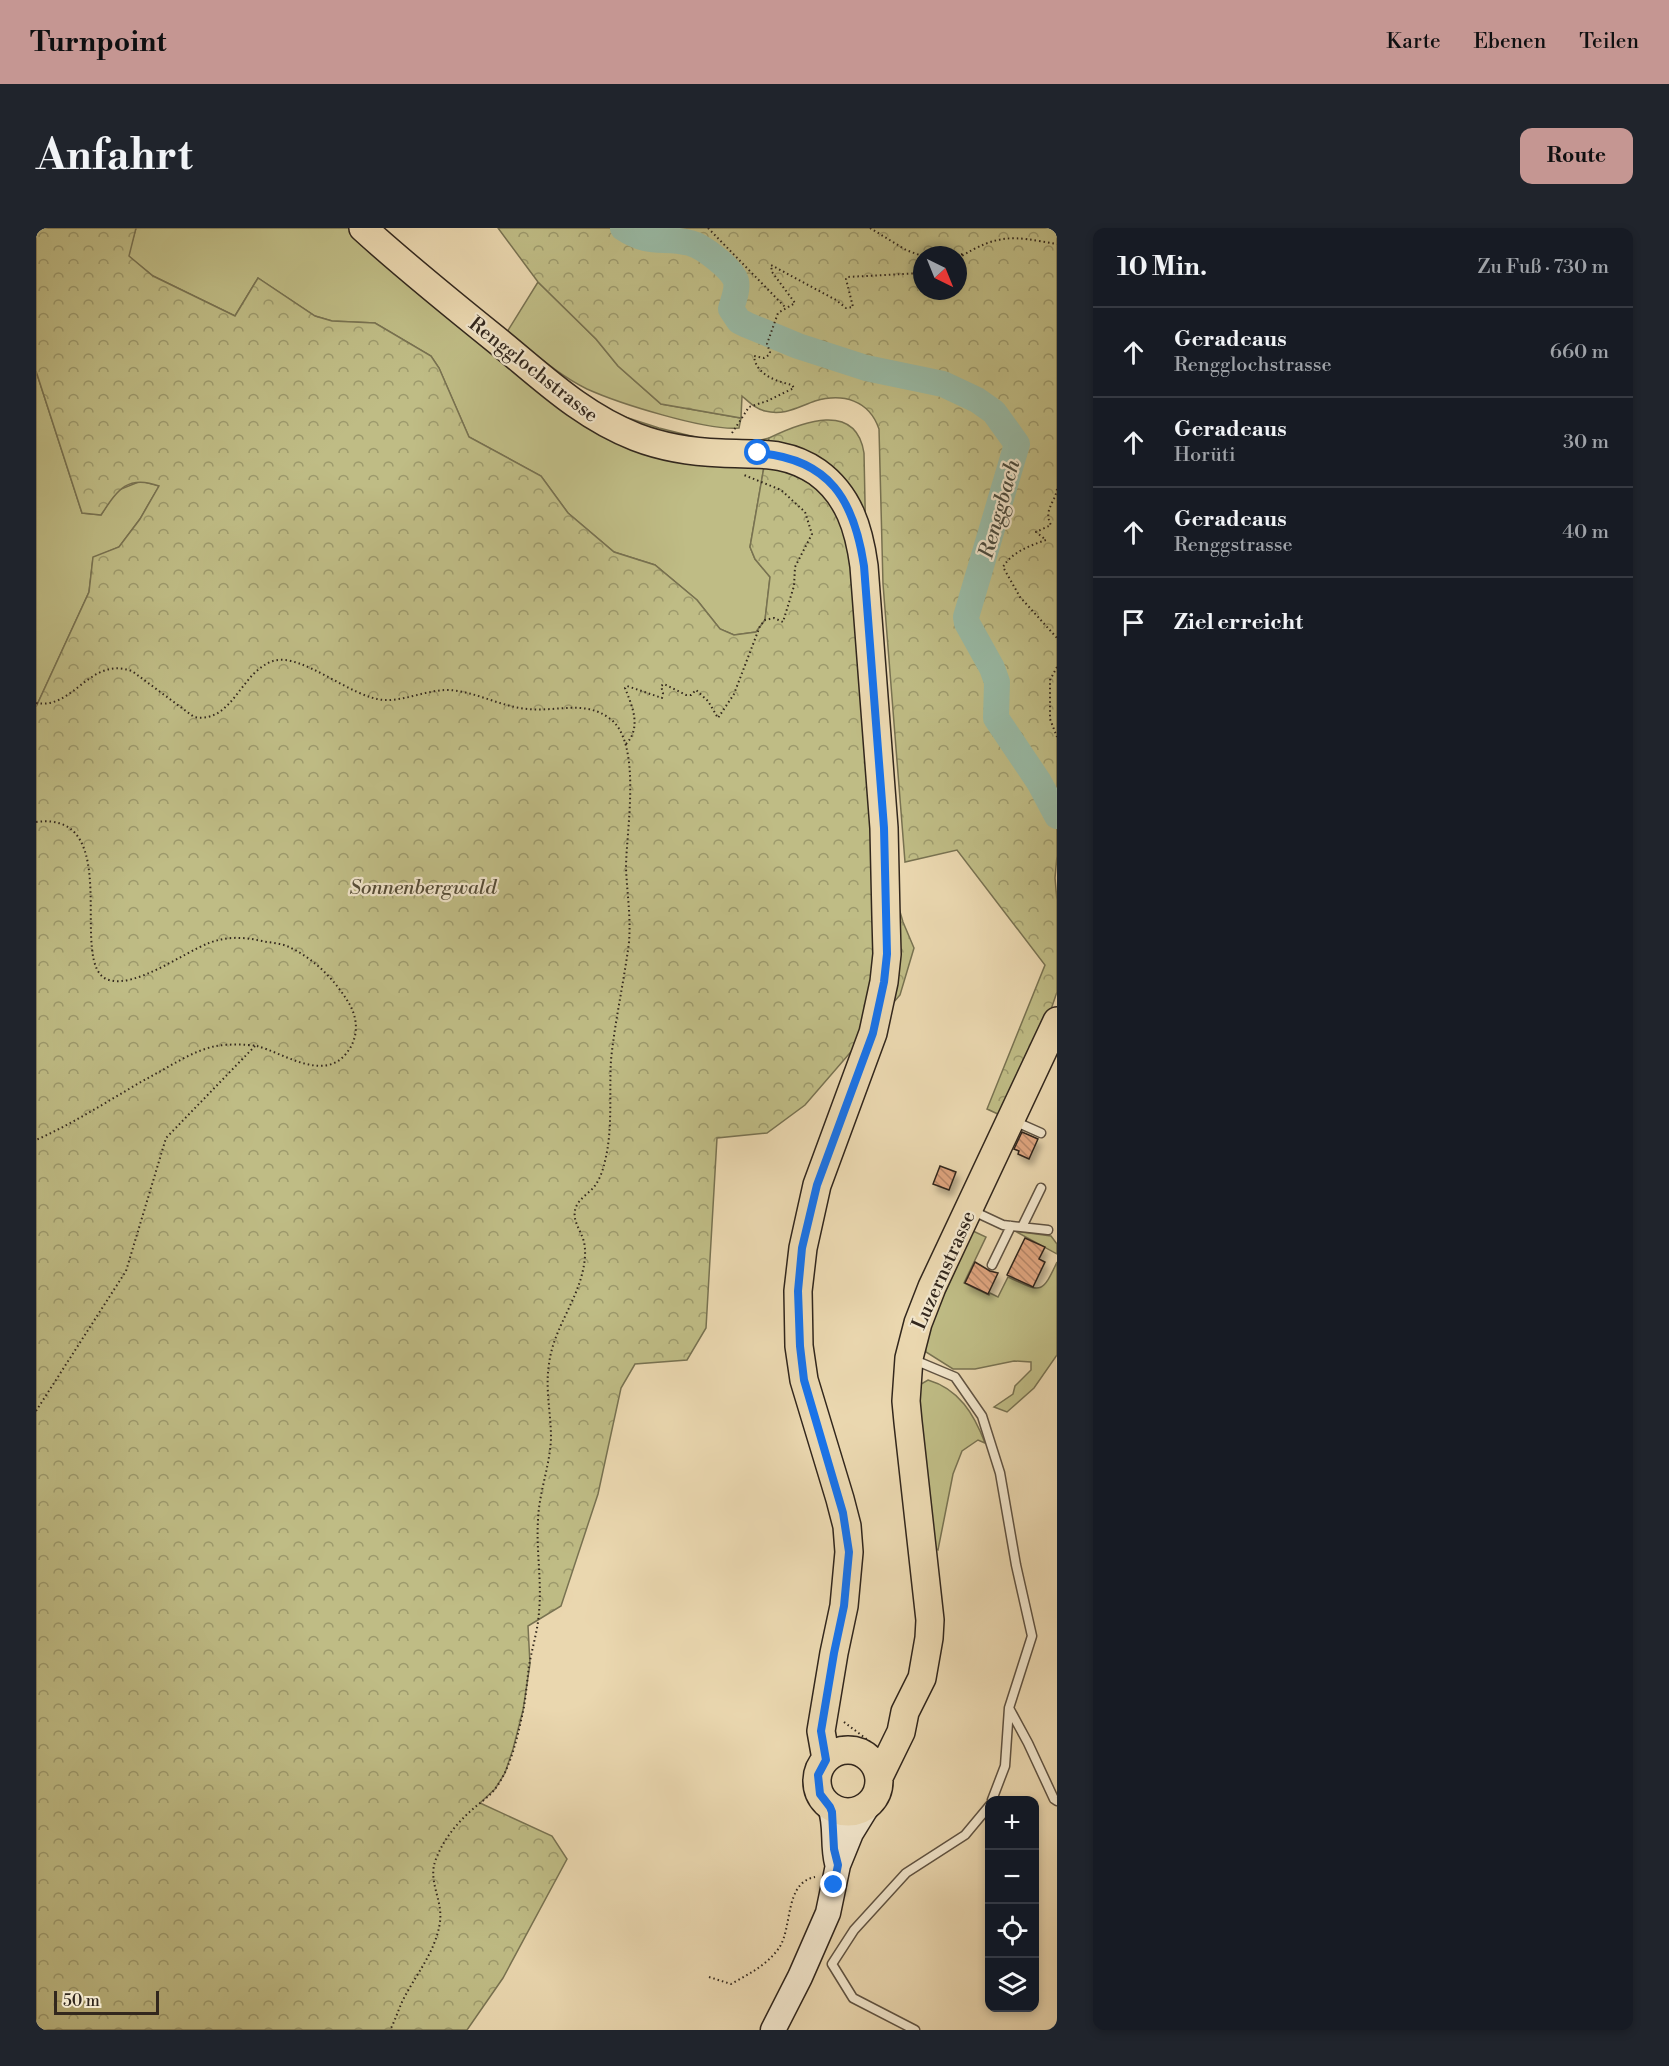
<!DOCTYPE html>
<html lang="de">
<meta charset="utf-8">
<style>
:root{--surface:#171b24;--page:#20242c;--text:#f1f3f6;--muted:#9ea1a6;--line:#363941;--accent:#c59692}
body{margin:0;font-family:"Libre Bodoni",serif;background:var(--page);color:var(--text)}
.controls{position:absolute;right:18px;bottom:18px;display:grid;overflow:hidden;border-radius:12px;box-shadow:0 3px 9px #0003}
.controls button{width:54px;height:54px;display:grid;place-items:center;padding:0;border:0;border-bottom:2px solid var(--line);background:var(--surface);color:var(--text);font:30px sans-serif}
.compass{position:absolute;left:877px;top:18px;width:54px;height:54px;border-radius:50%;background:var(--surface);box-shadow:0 3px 9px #0003;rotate:137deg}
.scale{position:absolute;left:18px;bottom:15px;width:105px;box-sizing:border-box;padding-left:6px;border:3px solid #32271d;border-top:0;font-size:16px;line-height:21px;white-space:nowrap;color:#32271d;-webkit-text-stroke:4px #f1e5cb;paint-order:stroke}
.stop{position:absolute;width:18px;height:18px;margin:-14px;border:4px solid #1a73e8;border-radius:50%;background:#fff}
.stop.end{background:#1a73e8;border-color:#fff;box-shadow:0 2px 6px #0008}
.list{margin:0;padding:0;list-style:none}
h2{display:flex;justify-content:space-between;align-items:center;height:78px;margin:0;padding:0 24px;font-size:26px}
h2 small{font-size:20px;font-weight:400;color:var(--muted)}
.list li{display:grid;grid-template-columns:39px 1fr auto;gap:18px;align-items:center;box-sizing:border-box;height:90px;padding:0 24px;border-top:2px solid var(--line)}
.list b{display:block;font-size:22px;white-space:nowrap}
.list p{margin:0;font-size:20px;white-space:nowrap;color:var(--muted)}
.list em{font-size:20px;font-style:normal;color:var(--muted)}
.icon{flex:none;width:33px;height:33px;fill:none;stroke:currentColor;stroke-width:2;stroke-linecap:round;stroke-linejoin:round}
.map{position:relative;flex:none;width:1021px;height:1802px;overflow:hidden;border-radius:12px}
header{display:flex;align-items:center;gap:36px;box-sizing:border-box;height:84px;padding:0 30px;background:var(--accent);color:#111}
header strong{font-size:28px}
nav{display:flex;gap:33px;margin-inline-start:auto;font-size:21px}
.intro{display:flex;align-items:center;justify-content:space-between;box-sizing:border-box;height:144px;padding:0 36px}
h1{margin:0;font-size:42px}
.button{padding:15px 27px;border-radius:12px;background:var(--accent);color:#111;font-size:21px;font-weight:700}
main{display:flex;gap:36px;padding:0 36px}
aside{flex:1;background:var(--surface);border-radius:12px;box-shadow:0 3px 9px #0003}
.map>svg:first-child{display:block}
.green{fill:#bfbc85;stroke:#787251;stroke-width:1.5}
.forest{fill:url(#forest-crowns);stroke:#787251;stroke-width:1.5;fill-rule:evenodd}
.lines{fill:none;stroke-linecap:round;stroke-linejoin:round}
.river{stroke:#99baa5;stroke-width:26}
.building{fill:url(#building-back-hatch);stroke:#32271d;stroke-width:1.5;filter:url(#shadow)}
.service-casing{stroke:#605342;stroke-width:11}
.secondary-casing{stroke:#32271d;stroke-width:27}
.primary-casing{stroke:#32271d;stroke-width:30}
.path{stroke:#32271d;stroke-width:2;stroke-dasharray:1.5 3;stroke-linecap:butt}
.service{stroke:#f1e5cb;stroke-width:8}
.secondary{stroke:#f1e5cb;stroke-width:24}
.primary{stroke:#ead7af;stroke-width:27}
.route{stroke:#1a73e8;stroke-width:8}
.labels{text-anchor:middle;stroke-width:4.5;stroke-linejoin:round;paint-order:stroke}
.street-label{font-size:20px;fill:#32271d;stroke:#f1e5cb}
.park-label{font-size:20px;font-style:italic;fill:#554c37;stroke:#f1e5cb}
.water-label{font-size:21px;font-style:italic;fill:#4c4c3f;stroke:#f1e5cb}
</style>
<header>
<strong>Turnpoint</strong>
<nav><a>Karte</a><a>Ebenen</a><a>Teilen</a></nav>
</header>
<div class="intro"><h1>Anfahrt</h1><a class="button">Route</a></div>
<main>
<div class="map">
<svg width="1021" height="1802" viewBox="0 0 1021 1802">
<defs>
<pattern id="forest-crowns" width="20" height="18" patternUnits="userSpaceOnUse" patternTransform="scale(1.5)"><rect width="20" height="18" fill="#bfbc85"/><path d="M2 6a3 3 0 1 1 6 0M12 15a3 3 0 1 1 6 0" fill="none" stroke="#9c996c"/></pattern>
<pattern id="building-back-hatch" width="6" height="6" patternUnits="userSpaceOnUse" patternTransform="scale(1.5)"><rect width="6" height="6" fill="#dea47e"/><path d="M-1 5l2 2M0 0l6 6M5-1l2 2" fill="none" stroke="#b58667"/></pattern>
<filter id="shadow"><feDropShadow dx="3.5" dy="6" stdDeviation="3" flood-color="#0004"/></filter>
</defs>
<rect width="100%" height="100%" fill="#ead7af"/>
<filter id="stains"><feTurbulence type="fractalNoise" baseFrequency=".00333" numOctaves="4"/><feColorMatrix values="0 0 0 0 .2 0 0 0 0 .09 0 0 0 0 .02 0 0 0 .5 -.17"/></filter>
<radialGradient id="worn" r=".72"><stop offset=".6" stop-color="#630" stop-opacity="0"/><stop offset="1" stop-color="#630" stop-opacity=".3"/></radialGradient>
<path class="green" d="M100,0H339L549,176L623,200L663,210L705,217L733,210L714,319L719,331L734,349L729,392L720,404L698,407L684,401L661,372L619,337L578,324L532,285L505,248L433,209L403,140L395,128L339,95L296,93L279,88L222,50L199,88L117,48L92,28Z
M502,54L560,111L582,138L625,176L705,190L703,200C670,203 582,175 551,161C522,147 496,123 471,104Z
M0,143L46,285L65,287L80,263L105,253L123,258L104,291L83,319L57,330L53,364L0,479Z
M937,1003L950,1009L928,1055L953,1067L954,1065L962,1069L972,1049C1004,1063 1005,1069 1021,1034V1127L998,1160L971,1184L958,1179L977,1166L979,1158L995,1142V1134L978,1133L939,1141H917L890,1124L887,1112Z
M979,1003L1015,1008L1021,1016V1026Z
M892,1152C923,1161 938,1186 949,1215L942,1212L926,1223L917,1246L902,1322L898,1320L880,1159Z"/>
<path class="forest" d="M0,0H100L93,28L117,48L199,88L222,50L279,88L296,93L339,95L395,128L403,140L433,209L505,248L532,285L578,324L619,337L661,372L684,401L698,407L720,404L729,392L734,349L719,331L714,319L733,210C766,194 820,173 828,225L830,323L851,639L867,694L878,720L864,767L769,877L731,905L681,910L670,1100L651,1132L599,1136L585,1160L562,1266L525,1378L492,1398L494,1436L487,1482L477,1521L469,1545L459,1561L444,1575L516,1608L531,1631L467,1750L431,1802H0V479L53,364L57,329L83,319L104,291L123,258C91,246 81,263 65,287L46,285L0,143Z
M462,0H1021V628L1019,650L1021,672V764L1010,796L964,887L951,881L1009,737L921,622L869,634L847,356L843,201C833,172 807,165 779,173C762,179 748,188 729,183C720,181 714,175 706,168L705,190L625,176L582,138L560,111L502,54ZM886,27H922V63H886Z"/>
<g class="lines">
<path class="river" d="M587,0C614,18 627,8 654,15C667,18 696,41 700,53C702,62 697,73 695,81L703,93L711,97L762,118L830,140L907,156L941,172L958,184L981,216L930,389L931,395L956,440L961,454L960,490L1003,554L1021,588"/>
</g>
<path class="building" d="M986,904L1002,911L993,931L982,926L983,923L978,921Z
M904,938L920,944L913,962L897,956Z
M989,1010L1009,1019L1003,1031L1009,1034L997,1059L971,1047Z
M939,1034L954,1043L962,1045L952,1066L929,1055Z"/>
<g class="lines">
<defs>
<path id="service" d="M978,893L1005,905
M937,983L967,997L1012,1002
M986,999L1005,960
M956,1037L975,998
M876,1131L919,1149L946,1188L964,1245L980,1337L996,1408L973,1480L992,1515L1018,1571L1021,1573
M956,1572L969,1538L973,1480
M879,1802L817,1770L796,1736L818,1702L870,1645L929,1607L954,1577"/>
<path id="secondary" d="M794,1579C801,1597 796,1616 801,1635
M737,1802L764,1749L792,1685L802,1637L815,1605L831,1579"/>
<path id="primary" d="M327,0C371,40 417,77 463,114C507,150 546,188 600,209C626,219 657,224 685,225C721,227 749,222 781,244C813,267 823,301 828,338L848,600L850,689L851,726L848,754L837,805L781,957L767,1020L762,1063L763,1118L768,1152L804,1271L811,1298L813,1324L808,1378L798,1425L785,1503L790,1531
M781 1553a31 31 0 1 1 62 0a31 31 0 1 1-62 0Z
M843,1549L865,1504L869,1484L886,1450L893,1410L894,1392L872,1194L870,1173L873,1130L882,1095L896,1059L1021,793"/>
</defs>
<use href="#service" class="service-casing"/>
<use href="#secondary" class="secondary-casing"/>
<use href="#primary" class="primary-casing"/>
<path class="path" d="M672,0L749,79
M834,0L870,22L886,28
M916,27L928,26
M922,30C964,5 975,8 1021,16
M696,205L713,179L731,173L758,160L756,157C740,153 720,147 718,128L728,130L733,127L734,124L731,116L742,85L759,75L736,44L735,37L800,72L810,80L817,79L810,51L811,49L886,45
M1021,261C1019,275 1007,282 1015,297L1000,304L1010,312C993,318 976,324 967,339L984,369L1021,410
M1021,439L1014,452V491L1021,509
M0,475C38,482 53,428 96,443L158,489C197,496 204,444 237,433C266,424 315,470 348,472C369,473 390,462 412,462C439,463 465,479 492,481C520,484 549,472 573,490C607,513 590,603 590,640C591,665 595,689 593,714C588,754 579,792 575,832C573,866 577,901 569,933C567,942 564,951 558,959C553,965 543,971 540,979C535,992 545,1002 548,1014C550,1023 549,1033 547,1042C540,1075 517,1102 513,1136C509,1161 515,1185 515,1210C514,1238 503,1264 502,1292C500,1322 506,1353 503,1384C502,1402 496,1420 493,1438C491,1453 490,1469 487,1484C481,1510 475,1540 459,1561C453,1569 445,1574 438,1580C422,1594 408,1610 400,1631C391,1653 407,1671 404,1694C400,1722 382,1744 369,1768C363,1779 360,1791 354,1802
M590,516C606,499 596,478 589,460L591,458L626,470L627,465L625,458L628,456L650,467H655L660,462L672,473L682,490L698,466L724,398L729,392L738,390L747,394L758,358L759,339L776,306L769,284L745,262L708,247
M0,594C92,582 29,740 73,752C100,760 147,725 173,715C191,708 208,709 226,713C235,715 245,715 253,719C279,731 300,753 314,777C323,794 322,812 309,827C286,853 247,825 221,818C210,816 191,816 180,818C160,822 141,834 123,844C82,866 43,893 0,912
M0,1183L90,1043L130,910L219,818
M808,1494L837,1516
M673,1749L695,1756C713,1746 731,1737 743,1720C757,1699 748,1655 779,1649"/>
<use href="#service" class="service"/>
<use href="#secondary" class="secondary"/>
<use href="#primary" class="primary"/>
</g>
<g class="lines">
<path class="route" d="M722,225C794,231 818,272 828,338L848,600L851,726L848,754L837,805L781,957L766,1020L762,1063L764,1118L768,1152L807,1285L813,1324L808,1378L798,1425L785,1503L790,1532L782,1547L784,1566L794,1579L796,1584L798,1621L802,1637L798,1657"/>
</g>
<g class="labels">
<g class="street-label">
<text transform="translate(498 141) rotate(38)" y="7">Rengglochstrasse</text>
<text transform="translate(907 1042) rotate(-66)" y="7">Luzernstrasse</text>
</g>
<g class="park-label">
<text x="387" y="666">Sonnenbergwald</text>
</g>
<g class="water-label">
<text transform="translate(963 281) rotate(-74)" y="7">Renggbach</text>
</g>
</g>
<rect width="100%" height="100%" filter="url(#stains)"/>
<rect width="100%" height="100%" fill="url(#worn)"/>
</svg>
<div class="controls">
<button>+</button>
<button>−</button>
<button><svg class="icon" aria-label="locate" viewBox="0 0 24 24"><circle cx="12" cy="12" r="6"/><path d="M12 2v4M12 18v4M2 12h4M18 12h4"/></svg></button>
<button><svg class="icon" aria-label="layers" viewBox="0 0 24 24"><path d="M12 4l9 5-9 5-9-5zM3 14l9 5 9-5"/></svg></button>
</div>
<svg class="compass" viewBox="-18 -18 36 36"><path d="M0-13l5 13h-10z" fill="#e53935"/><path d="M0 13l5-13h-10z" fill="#9ea1a6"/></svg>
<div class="scale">50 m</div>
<div class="stop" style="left:722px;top:225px"></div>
<div class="stop end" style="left:798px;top:1657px"></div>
</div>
<aside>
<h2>10 Min.<small>Zu Fuß · 730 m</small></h2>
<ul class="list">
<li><svg class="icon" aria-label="ahead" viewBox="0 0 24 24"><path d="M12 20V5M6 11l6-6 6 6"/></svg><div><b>Geradeaus</b><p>Rengglochstrasse</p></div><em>660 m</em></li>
<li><svg class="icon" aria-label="ahead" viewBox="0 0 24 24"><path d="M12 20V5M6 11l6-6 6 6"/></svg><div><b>Geradeaus</b><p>Horüti</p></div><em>30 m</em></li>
<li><svg class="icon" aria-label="ahead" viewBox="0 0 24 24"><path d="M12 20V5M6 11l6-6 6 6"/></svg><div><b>Geradeaus</b><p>Renggstrasse</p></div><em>40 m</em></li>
<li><svg class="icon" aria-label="arrive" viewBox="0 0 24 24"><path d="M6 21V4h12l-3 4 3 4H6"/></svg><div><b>Ziel erreicht</b></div></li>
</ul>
</aside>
</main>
